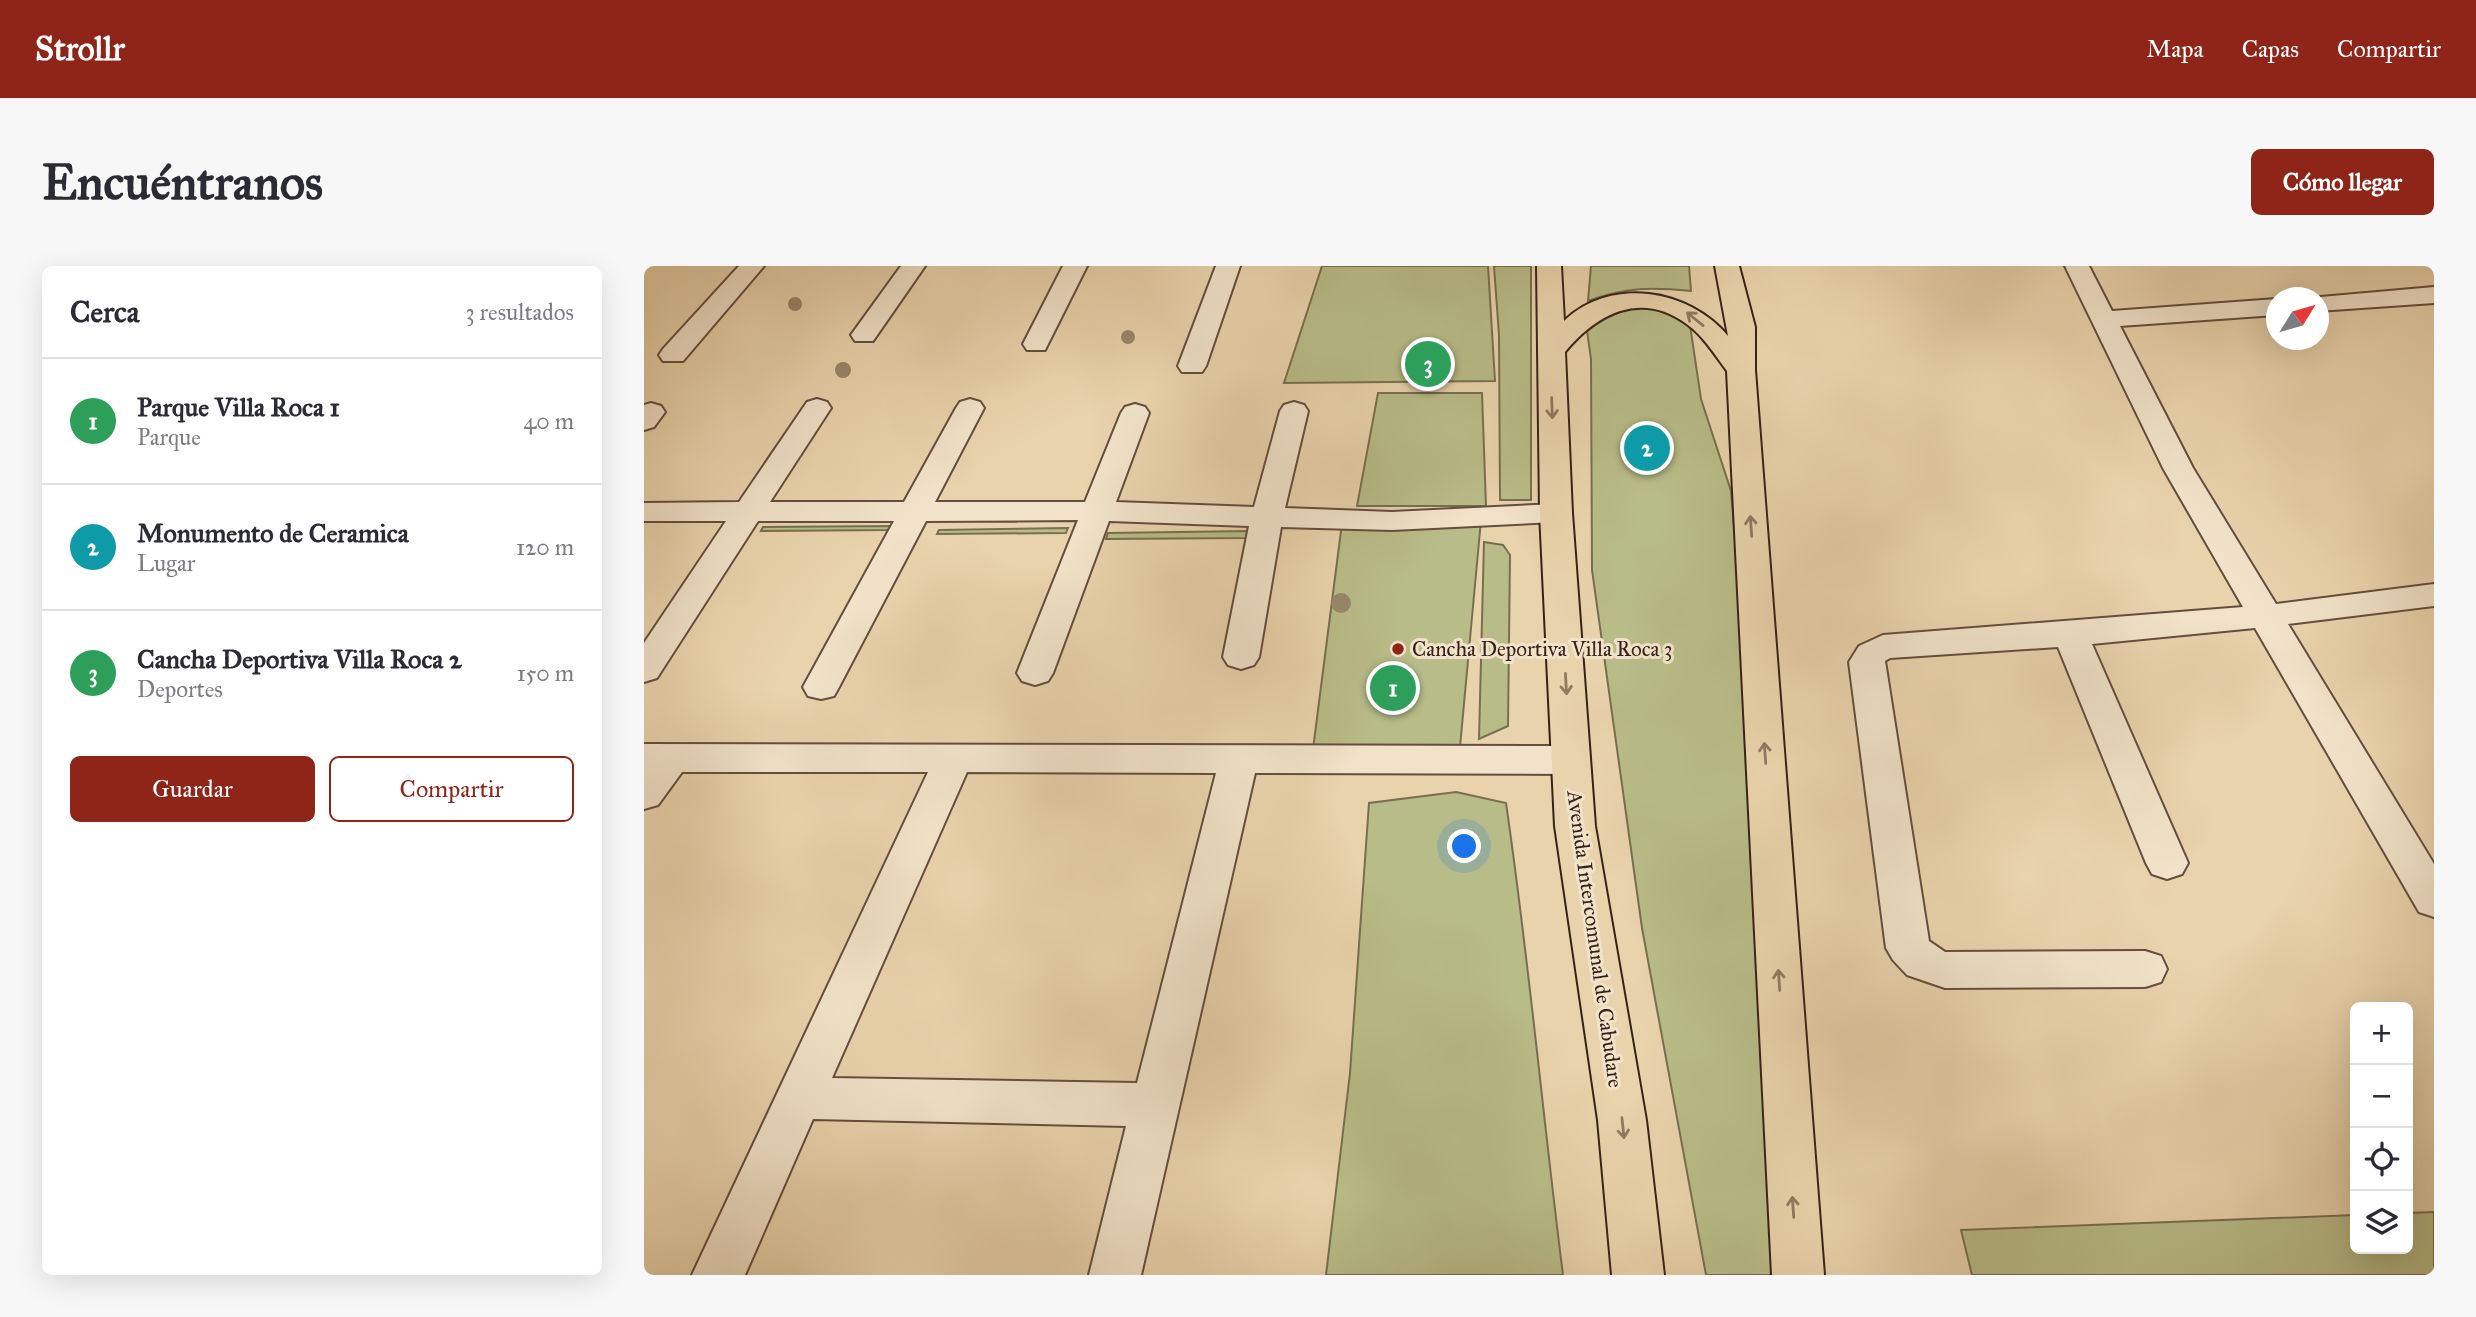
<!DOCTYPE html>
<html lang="es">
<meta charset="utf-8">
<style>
:root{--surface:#fff;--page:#f7f7f7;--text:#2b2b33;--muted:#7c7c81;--line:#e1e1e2;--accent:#8f2418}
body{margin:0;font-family:"IM FELL Great Primer",serif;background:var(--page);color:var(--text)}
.controls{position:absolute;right:21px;bottom:21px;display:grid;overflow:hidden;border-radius:10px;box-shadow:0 7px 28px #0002}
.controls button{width:63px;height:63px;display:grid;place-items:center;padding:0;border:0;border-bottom:2px solid var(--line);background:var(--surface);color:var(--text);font:35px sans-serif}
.compass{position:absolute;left:1622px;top:21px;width:63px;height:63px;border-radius:50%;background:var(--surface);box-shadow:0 7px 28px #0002;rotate:53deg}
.you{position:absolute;left:821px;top:581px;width:24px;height:24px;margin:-18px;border:5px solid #fff;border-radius:50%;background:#1a73e8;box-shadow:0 0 0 10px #1a73e833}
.badge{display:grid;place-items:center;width:46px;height:46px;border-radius:50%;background:var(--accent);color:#fff;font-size:23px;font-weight:700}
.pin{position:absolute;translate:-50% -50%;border:4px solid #fff;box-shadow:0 2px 7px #0006}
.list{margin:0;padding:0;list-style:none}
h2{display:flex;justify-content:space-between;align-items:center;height:91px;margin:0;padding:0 28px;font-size:30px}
h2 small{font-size:23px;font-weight:400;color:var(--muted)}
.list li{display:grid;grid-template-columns:46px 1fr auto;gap:21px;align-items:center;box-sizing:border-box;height:126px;padding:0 28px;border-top:2px solid var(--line)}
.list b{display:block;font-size:26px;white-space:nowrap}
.list p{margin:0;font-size:23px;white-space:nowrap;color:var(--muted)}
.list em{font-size:23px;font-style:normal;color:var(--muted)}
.actions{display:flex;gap:14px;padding:21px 28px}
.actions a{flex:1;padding:16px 0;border:2px solid var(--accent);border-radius:10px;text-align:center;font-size:24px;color:var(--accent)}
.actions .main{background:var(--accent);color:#fff}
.icon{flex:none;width:38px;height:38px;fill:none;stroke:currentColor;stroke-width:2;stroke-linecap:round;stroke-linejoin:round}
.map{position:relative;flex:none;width:1790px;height:1009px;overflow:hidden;border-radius:10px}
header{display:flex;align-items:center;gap:42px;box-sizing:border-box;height:98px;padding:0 35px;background:var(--accent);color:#fff}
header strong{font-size:33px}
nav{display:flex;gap:38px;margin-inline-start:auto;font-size:24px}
.intro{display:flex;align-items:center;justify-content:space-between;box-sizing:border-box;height:168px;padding:0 42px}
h1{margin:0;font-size:49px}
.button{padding:18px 32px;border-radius:10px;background:var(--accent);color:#fff;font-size:24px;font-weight:700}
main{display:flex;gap:42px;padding:0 42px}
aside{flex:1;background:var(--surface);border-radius:10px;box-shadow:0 7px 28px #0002}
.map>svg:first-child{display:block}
.green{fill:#b8bc88;stroke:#786f50;stroke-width:2}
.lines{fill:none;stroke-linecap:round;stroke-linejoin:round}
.minor-casing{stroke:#644e3e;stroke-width:4}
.trunk-casing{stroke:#372219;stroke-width:4}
.minor{fill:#f1e2c9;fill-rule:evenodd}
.trunk{fill:#e9d3ac;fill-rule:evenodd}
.tree{fill:#99876b}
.oneway{stroke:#907a62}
.poi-dot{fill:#8f2418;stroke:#f1e2c9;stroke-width:2.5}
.labels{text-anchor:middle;stroke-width:6;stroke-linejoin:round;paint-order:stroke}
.poi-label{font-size:21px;fill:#372219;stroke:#f1e2c9;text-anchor:start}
.street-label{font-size:21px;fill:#372219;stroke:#f1e2c9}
</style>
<header>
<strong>Strollr</strong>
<nav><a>Mapa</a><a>Capas</a><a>Compartir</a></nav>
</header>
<div class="intro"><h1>Encuéntranos</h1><a class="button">Cómo llegar</a></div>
<main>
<aside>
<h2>Cerca<small>3 resultados</small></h2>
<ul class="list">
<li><span class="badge" style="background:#2e9e5b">1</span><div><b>Parque Villa Roca 1</b><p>Parque</p></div><em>40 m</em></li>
<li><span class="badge" style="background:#0f9aa8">2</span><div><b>Monumento de Ceramica</b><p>Lugar</p></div><em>120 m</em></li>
<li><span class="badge" style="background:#2e9e5b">3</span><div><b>Cancha Deportiva Villa Roca 2</b><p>Deportes</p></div><em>150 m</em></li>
</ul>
<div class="actions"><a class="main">Guardar</a><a>Compartir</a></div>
</aside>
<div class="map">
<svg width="1790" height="1009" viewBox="0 0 1790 1009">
<rect width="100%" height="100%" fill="#e9d3ac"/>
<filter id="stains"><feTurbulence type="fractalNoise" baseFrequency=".00286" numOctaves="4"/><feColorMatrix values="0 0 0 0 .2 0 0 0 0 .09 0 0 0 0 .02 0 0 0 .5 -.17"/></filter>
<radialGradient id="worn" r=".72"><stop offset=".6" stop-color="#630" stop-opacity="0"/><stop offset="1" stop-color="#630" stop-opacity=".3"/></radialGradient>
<path class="green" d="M678,0H844L851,115L640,117Z
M850,0H887V234H856L855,69Z
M947,0H1045L1047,25C1007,21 982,21 944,35Z
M1006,40L1027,45L1046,59L1057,133L1087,225L1151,1009H1062L998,662L948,304L947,93L943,65C964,49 980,42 1006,40Z
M734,127H838L842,240H713Z
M837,254L816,481L669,483L698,257Z
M248,260L246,264L117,265L119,261Z
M424,262L422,267L293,268L295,264Z
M605,265L604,272L462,273L464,267Z
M840,276L859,279L866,289L864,460L835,473Z
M812,526L862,537C885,694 899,852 919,1009H682L706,807L725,537Z
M1790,946V1009H1328L1317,964L1711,949V983H1764V947Z"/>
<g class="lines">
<defs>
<path id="minor" d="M95,0H120L39,95H19L15,89L19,83Z
M257,0H281L229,75H211L207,69Z
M419,0H443L401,84H383L379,78Z
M572,0H596L562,100L558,106H538L534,100Z
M1421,0H1445L1468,45L1632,33V49L1476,60L1549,202L1632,338L1790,318V340L1644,358L1790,598V651L1775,646L1611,362L1448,378L1544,597L1538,608L1523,613L1508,608L1502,597L1414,381L1246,392L1241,395L1285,675L1301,686L1501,685L1517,690L1523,703L1517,716L1501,721L1301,722L1263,709L1249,694L1242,682L1205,396L1215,380L1239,369L1599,341L1519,202Z
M1790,21V37L1674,45V32H1665Z
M173,133L183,136L187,142L126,236H260L312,142L316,136L326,133L336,136L340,142L291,236H441L477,147L481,141L491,138L501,141L505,147L472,236L610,241L636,145L640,139L650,136L660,139L664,145L641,242L748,246L912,238L923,240L928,247L923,254L912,256L748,264L637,261L615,391L610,399L597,403L584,399L579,391L605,260L465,255L409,407L404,415L391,419L378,415L373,407L434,254L282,255L195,421L190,430L177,433L164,430L159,421L250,255H114L13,412L0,416V377L82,255H0V237L95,236L163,136Z
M7,137L17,140L21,146L10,161L0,164V139Z
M0,478L927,480L941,484L946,494L941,504L927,508L611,507L497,1009H445L482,860L169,853L101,1009H48L284,506H38L14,539L0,543ZM323,506L572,507L493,817L188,812Z"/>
<path id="trunk" d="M893,0H917L920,55C967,10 1045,23 1084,70L1071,0H1095L1111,61V104L1180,1009H1128L1083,105C1071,89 1060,71 1044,59C998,24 953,47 921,86L928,247L951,560L1002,854L1020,1009H968L954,854L911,560L896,247Z"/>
</defs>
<use href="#minor" class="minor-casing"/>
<use href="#trunk" class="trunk-casing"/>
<use href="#minor" class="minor"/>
<use href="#trunk" class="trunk"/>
</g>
<g class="tree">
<circle cx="151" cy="38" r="7"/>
<circle cx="484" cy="71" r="7"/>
<circle cx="199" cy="104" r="8"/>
<circle cx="697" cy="337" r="10"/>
</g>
<defs><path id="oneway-shaft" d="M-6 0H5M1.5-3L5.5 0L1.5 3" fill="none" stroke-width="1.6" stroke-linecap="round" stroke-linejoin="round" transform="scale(1.75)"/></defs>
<g class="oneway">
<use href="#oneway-shaft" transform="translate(1051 53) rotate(-141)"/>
<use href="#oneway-shaft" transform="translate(908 142) rotate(88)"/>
<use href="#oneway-shaft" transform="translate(1107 260) rotate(-94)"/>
<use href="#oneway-shaft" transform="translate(922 418) rotate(87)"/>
<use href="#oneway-shaft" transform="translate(1121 487) rotate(-94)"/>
<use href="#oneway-shaft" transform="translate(1135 714) rotate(-94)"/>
<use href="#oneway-shaft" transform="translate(979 862) rotate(84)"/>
<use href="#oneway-shaft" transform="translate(1149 941) rotate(-94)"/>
</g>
<circle class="poi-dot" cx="754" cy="383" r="7"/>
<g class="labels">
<g class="poi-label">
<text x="768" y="390">Cancha Deportiva Villa Roca 3</text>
</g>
<g class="street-label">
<text transform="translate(951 673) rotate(82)" y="7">Avenida Intercomunal de Cabudare</text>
</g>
</g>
<rect width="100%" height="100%" filter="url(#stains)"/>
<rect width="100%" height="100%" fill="url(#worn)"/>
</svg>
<div class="controls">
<button>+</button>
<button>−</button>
<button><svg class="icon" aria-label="locate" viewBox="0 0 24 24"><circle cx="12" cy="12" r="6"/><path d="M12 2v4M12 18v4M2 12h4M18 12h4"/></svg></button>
<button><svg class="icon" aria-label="layers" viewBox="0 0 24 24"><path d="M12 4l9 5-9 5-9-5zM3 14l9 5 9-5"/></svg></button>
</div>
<svg class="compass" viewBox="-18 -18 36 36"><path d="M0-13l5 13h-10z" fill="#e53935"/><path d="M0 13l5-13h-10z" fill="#7c7c81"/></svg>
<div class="you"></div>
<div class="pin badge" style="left:749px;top:422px;background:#2e9e5b">1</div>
<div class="pin badge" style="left:1003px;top:182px;background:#0f9aa8">2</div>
<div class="pin badge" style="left:784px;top:98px;background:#2e9e5b">3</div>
</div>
</main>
